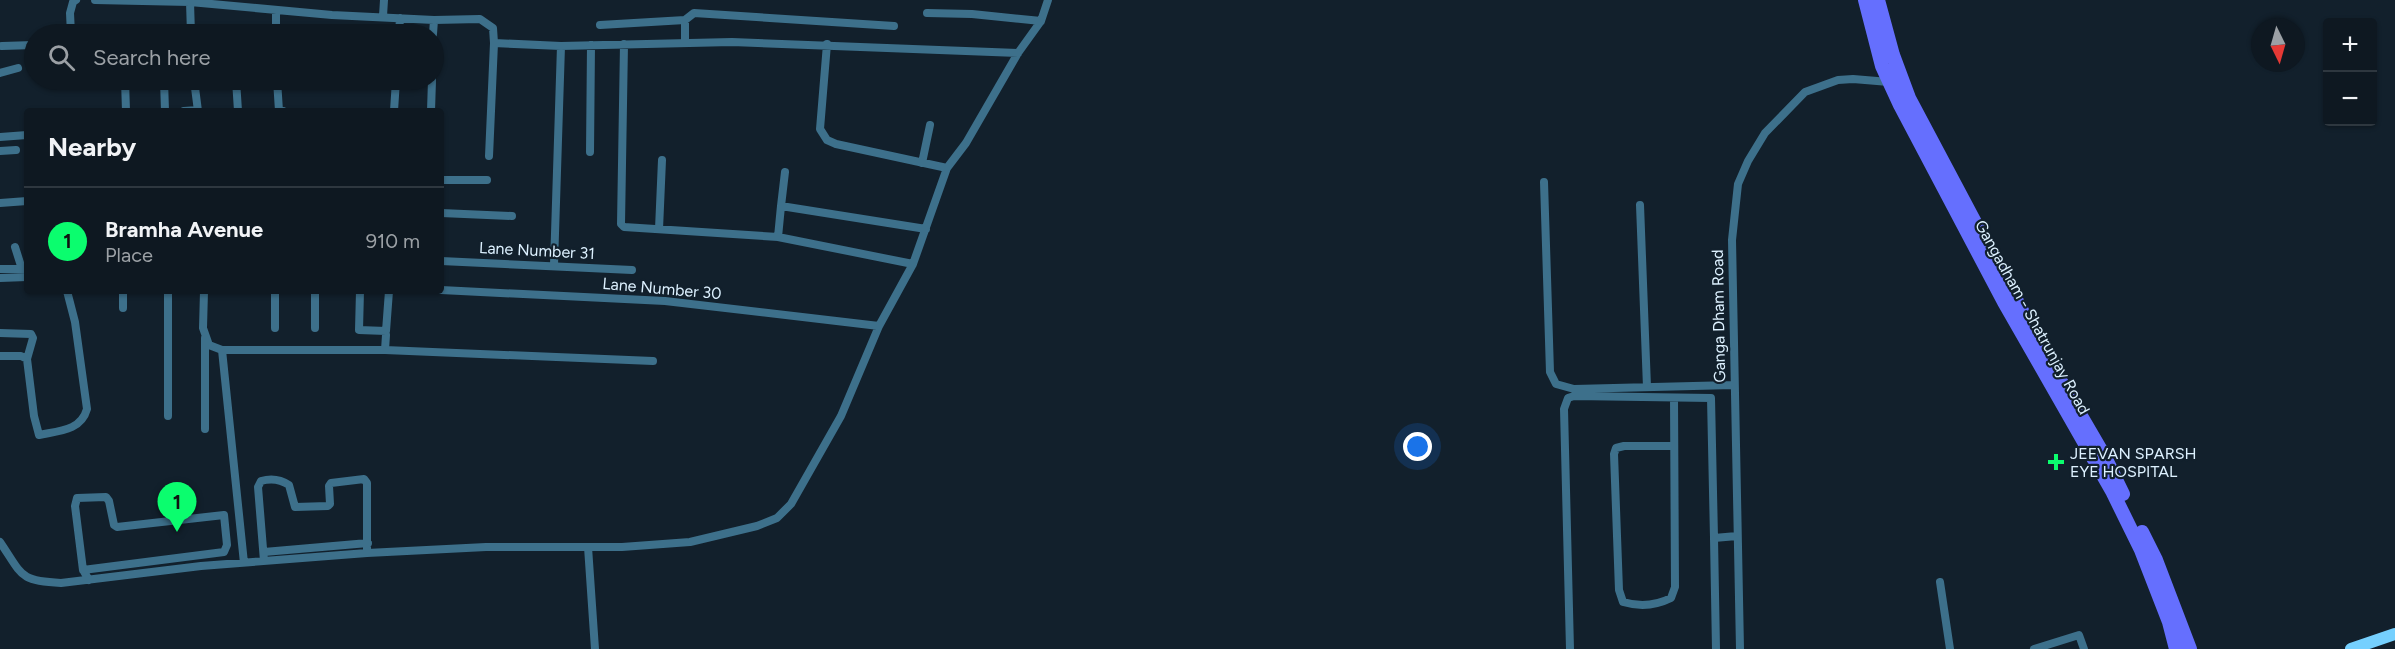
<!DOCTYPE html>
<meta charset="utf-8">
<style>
:root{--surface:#0e1821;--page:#17212a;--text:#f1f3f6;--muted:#9ba0a5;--line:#2e373f;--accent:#0bfd6e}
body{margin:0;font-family:Figtree,sans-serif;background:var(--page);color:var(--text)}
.controls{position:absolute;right:18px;top:18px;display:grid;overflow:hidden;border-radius:6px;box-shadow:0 2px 4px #0004}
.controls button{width:54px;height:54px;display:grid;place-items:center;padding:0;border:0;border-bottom:2px solid var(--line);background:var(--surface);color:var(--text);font:30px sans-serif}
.compass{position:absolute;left:2251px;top:18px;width:54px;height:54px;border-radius:50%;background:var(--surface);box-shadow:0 2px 4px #0004;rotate:175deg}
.you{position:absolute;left:1418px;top:447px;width:21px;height:21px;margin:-15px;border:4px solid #fff;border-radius:50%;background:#1a73e8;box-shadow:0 0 0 9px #1a73e833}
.badge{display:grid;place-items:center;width:39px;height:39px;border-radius:50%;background:var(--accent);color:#111;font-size:20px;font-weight:700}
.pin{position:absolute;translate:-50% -50px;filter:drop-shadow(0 2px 3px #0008)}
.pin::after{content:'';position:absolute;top:32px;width:21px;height:18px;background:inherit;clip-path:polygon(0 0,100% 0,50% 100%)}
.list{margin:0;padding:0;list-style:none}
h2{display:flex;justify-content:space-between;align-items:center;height:78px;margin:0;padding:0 24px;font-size:26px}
h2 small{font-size:20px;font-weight:400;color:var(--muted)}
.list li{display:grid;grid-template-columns:39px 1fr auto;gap:18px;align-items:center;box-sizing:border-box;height:108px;padding:0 24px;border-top:2px solid var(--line)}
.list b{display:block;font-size:22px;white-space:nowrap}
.list p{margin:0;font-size:20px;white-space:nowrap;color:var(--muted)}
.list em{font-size:20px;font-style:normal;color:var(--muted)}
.icon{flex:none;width:33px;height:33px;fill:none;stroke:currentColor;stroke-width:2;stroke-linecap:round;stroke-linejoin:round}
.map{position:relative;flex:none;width:2395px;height:649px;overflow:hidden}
.search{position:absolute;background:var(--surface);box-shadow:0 2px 4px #0004;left:24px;top:24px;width:420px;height:66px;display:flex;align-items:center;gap:15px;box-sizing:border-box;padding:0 21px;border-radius:33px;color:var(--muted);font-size:22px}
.panel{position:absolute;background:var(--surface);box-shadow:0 2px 4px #0004;left:24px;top:108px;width:420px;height:186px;border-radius:6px}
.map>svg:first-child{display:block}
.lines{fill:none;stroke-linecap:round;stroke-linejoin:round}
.minor{stroke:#3d708b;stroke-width:8}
.secondary{stroke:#75d0fe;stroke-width:12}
.primary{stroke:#656ffe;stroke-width:14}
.poi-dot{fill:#0bfd6e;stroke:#12202c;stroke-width:2}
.labels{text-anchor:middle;stroke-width:4.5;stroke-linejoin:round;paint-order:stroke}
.street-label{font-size:16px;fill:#ddf1ff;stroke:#12202c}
.poi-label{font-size:16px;fill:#ddf1ff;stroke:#12202c;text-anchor:start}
</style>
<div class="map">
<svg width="2395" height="649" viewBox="0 0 2395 649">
<rect width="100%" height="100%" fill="#12202c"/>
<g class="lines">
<path class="minor" d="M95,0L190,2L332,15L434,20L480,19L493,28L494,43L561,46L732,42L1018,53
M190,2L191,34
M276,11V34
M927,13L972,14L1041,21
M383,16L384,0
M600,25L685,20
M71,34L70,13L73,2L76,0
M399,34L400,18
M433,34L434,20
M685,43V20L694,13L894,26
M624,44L621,224L624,227L778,237L913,264
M827,44L820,129L827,140L836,144L947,168
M2,46L34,45
M0,73L18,68
M125,80L126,111
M164,80L165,111
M194,80L198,111
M236,80L238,111
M277,80L279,111H283
M184,111L198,110
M394,111L396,80
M431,111L432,80
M0,137L27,135
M0,151L16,150
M590,152L591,45
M489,156L494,43
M922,163L930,125
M441,180H487
M1544,182L1550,372L1556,384L1574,389L1733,385
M0,203L27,201
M1640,205L1647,387
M781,206L785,172
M441,213L512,216
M659,229L662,160
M778,237L781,206L926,229
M15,247L22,269
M441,261L632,270
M554,265L561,46
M0,269H27
M0,278L27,277
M441,290L665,301L879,326
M204,291L203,328L209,345L222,350L244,563
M275,291V328
M315,291V328
M360,291L359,330L386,331L389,291
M123,308V291
M0,333L31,334L33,338L27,359
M205,338V429
M222,350H385L653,361
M385,350L386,335
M0,356H21L27,359L34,416L39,435C58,431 81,431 87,409L75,322L67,291
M1674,398L1675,587L1671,598C1655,606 1640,607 1623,602L1619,590L1614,454L1616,448L1624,446H1674
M168,416V291
M0,542C23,576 19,581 61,583L201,566L367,553L486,547H622L690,542L757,526L777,518L791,504L841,416L879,326L913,264L947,168L966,143L1018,53L1041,21L1048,0
M588,547L595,649
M264,552L368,543
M264,561L258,487L261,481C271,478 280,479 289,485L295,507L328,506L330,504L329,486L331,483L364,479L367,483V553
M83,570L224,552L227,545L224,515L117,527L114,525L109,501L106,497L77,498L75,506L83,570L89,580
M1940,582L1950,649
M1570,649L1564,409L1568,398L1574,396L1711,398L1714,538
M1716,649L1714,538L1737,536
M1740,649L1732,240L1738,184L1748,161L1765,133L1805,92L1838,80L1853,79L1889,82
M2034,649L2079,635L2084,649"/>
<path class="secondary" d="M2351,649L2395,634"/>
<path class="primary" d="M1865,0L1882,66L1900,105L2004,302L2112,491L2141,550L2169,622L2176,649
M1878,0L1893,55L1909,98L2046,356L2105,457L2123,494
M2142,532L2156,560L2190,649"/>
</g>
<path class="poi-dot" d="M2053 453h6v6h6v6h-6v6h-6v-6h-6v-6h6z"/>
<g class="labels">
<g class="street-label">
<text transform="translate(537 250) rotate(3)" y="6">Lane Number 31</text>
<text transform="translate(662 288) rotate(5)" y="6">Lane Number 30</text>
<text transform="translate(1718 316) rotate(-91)" y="6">Ganga Dham Road</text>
<text transform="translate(2033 317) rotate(61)" y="6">Gangadham - Shatrunjay Road</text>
</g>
<g class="poi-label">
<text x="2070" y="459">JEEVAN SPARSH<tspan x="2070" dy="18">EYE HOSPITAL</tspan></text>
</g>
</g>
</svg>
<div class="controls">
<button>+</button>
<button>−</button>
</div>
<svg class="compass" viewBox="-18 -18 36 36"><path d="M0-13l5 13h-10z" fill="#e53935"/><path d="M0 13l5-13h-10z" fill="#9ba0a5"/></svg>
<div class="you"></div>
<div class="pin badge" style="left:177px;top:532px">1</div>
<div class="search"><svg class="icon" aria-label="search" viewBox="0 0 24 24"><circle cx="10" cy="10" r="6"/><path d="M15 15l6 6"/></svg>Search here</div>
<section class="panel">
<h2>Nearby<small></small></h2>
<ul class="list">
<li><span class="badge">1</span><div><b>Bramha Avenue</b><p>Place</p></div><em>910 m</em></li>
</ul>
</section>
</div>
